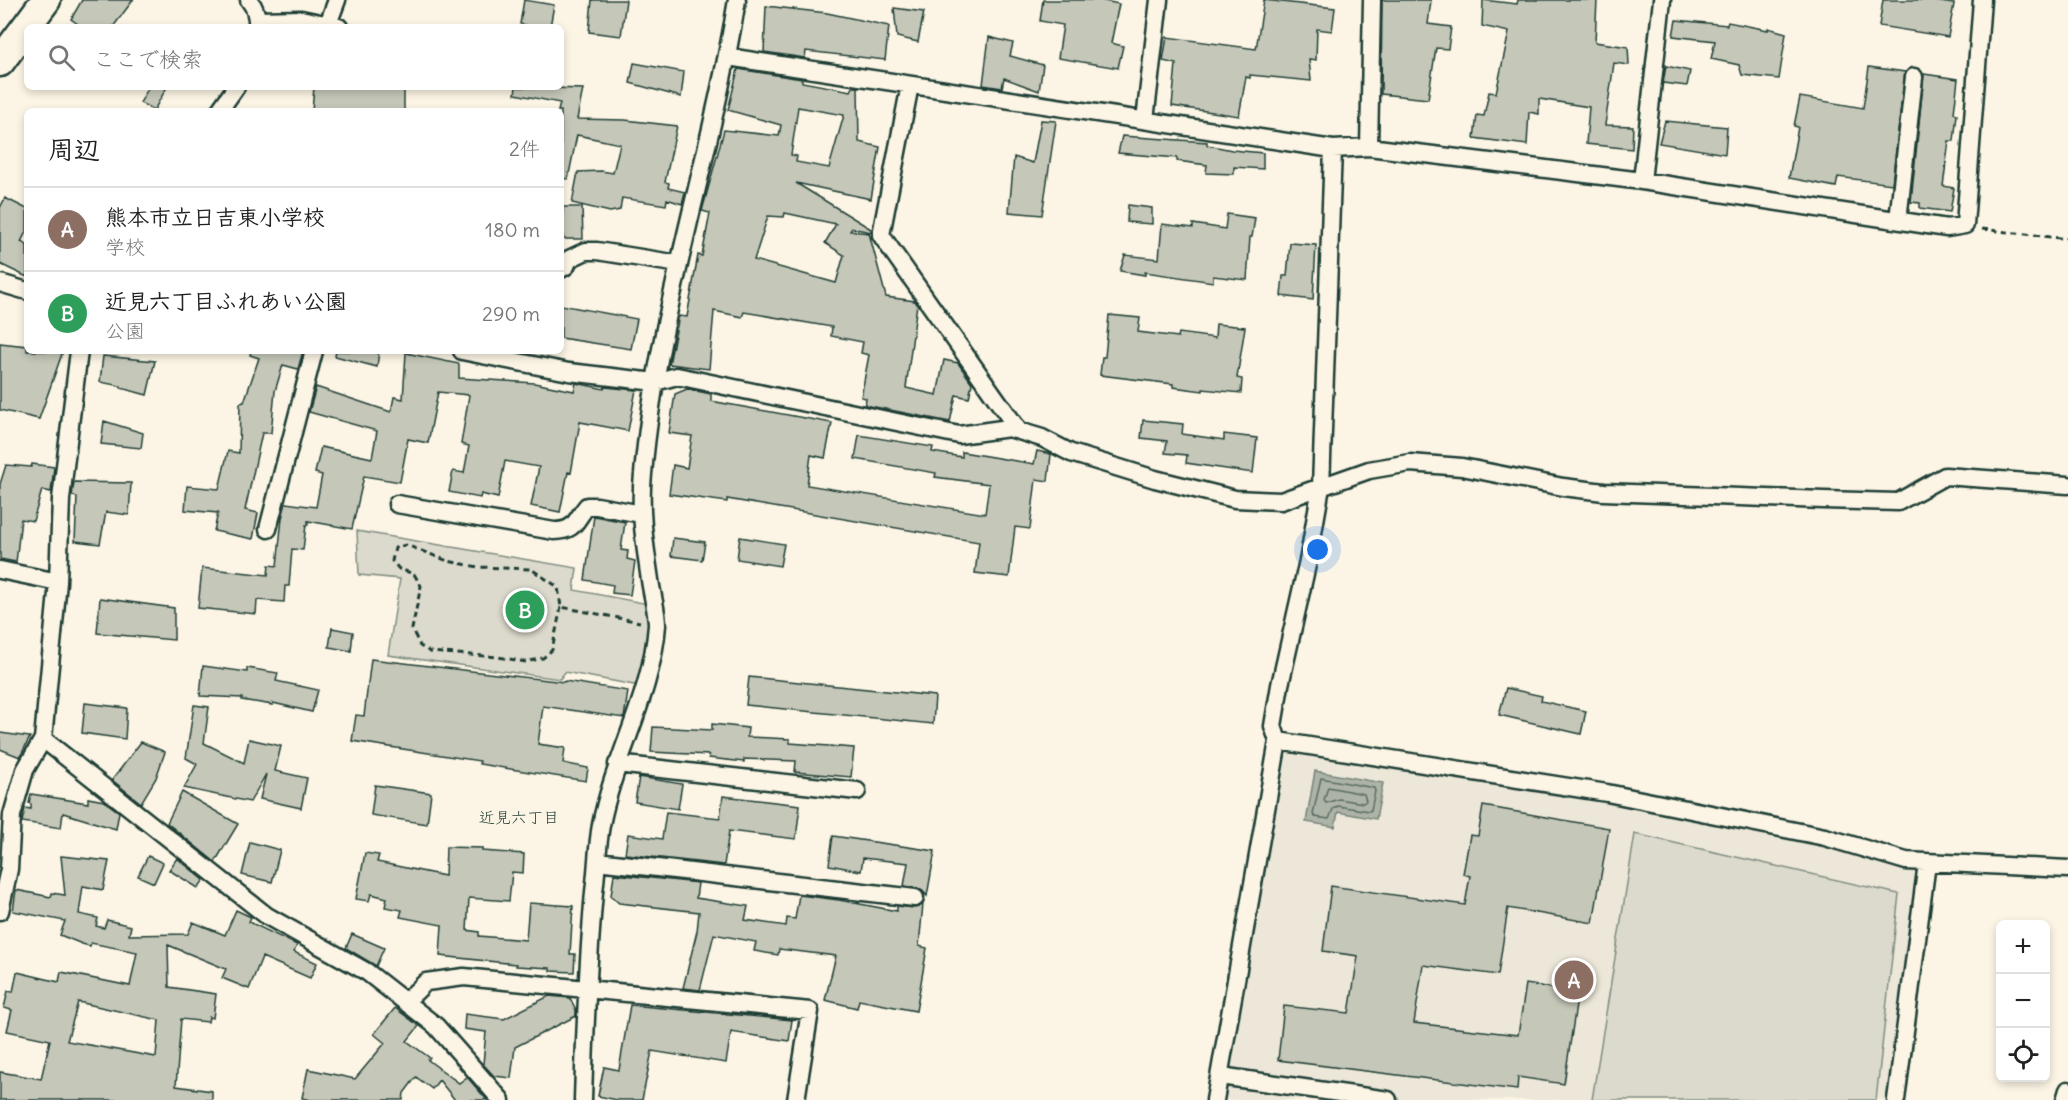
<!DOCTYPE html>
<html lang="ja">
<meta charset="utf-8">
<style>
:root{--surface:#fff;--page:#f2f2f2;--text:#222;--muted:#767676;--line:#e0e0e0;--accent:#d1495b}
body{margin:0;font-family:Delius,"Klee One",sans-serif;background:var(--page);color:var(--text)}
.controls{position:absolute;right:18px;bottom:18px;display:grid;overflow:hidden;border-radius:9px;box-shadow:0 3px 9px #0003}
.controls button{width:54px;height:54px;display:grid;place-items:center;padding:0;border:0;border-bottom:2px solid var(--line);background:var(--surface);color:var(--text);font:30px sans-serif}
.you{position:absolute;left:1318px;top:550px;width:21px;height:21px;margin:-15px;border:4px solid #fff;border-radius:50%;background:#1a73e8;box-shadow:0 0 0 9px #1a73e833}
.badge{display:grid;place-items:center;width:39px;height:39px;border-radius:50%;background:var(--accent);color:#fff;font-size:20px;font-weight:700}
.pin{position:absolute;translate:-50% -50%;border:3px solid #fff;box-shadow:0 2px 6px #0006}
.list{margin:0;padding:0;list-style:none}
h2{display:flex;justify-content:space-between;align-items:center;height:78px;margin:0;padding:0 24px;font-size:26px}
h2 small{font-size:20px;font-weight:400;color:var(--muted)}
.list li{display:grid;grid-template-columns:39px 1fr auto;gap:18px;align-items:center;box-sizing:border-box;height:84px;padding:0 24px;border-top:2px solid var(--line)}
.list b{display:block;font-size:22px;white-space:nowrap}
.list p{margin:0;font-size:20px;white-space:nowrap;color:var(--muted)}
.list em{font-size:20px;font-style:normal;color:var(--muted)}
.icon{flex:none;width:33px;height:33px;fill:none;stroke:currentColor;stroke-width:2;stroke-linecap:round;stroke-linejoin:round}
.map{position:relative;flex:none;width:2068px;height:1100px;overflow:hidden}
.search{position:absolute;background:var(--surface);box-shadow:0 3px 9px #0003;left:24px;top:24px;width:540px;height:66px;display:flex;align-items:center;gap:15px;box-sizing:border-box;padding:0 21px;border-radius:9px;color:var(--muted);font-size:22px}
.panel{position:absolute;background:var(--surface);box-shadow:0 3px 9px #0003;left:24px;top:108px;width:540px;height:246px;border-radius:9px}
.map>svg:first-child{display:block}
.built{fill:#ece7d8}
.green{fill:#dcdacc;stroke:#7e8c80;stroke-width:1.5}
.water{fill:#aeb3a7;stroke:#758479;stroke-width:1.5}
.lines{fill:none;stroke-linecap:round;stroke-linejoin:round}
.shore{stroke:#586c62;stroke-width:1.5}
.building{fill:#c5c7b9;stroke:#1f3d34;stroke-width:1.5;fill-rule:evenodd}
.street-casing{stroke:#1f3d34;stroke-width:21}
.highway-casing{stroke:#1f3d34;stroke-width:33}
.path{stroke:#1f3d34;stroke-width:3;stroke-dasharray:6 4.5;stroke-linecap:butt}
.street{stroke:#fcf5e5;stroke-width:16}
.highway{stroke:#fcf5e5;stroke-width:28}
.labels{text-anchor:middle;stroke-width:4.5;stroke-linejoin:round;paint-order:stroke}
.neighbourhood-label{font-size:16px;fill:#1f3d34;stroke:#fcf5e5}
</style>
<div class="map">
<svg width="2068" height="1100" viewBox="0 0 2068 1100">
<rect width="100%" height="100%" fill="#fcf5e5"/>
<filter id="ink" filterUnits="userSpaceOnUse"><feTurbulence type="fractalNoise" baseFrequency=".0167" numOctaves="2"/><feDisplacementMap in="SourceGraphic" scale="12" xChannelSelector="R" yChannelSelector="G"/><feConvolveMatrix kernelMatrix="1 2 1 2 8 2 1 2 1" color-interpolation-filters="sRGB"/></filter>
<g filter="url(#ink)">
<path class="built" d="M1278,741L1607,793L1927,863L1896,1100H1215Z"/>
<path class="green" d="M357,531L577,568L574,590L654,605L645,687L565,672L560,679L388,655L400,579L359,575Z
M1635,834L1899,894L1876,1100H1592Z"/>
<path class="water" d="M1315,771L1383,783L1376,819L1338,812L1335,827L1306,822Z"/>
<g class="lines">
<path class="shore" d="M1321,778L1374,788L1375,791L1371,810L1369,811L1338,806L1333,809L1329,819L1315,817L1313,814Z
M1328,787L1364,794L1366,801L1363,803L1339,799L1326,803L1324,800Z"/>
</g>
<path class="building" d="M82,0H133L113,27H82L71,19Z
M524,0L554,5L550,27H535L520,24Z
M592,0H626L621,36L589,32Z
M1043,0H1100L1119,4L1111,43L1123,46L1118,68L1058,58L1063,25L1040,21Z
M1264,0L1335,8L1332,31L1317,29L1316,60L1309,59L1311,81L1250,75V78L1246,77L1239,116L1172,106L1176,64L1163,61L1167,37L1256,49Z
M1382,0H1431L1428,24L1451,27L1448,49L1436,48L1428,99L1381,94Z
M1483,0L1517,4L1518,0H1597L1595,42L1628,47L1629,65L1614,63L1605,125L1633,126L1632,149L1586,144L1589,107L1539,99V114L1529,112L1527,145L1474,138L1477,115L1484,116L1489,92L1496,93L1509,32L1482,26Z
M1883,0H1927L1954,4L1948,37L1879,26Z
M766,6L827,13L889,26L885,60L806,51L805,58L764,52Z
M894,8L924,12L918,42L897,37Z
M1676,20L1727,25L1728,22L1768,30V28L1786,33L1779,79L1742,75L1739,65L1711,59L1715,41L1673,36Z
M989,37L1013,43L1010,56L1043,65L1039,91L1004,78L1002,88L983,85Z
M634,63L684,72L681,97L630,83Z
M1666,66L1690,71L1687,86L1663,83Z
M1869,67L1905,72L1892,184L1838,177L1836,187L1789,178L1798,127L1794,126L1800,97L1863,108Z
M738,69L802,79V82L851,91L853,87H858L859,142L880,147L871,199L796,183L871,229V232L852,228L850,231L869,233L886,297L915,301L917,304L906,388L937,395L944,360L958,363L972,383L969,398L956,395L950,422L865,405L866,398L861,397L869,355L861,353L863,342L831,336L832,327L744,312L742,317L714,311L709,369L669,364L679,316L687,317L698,255L702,256L710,213L702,211L724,130L779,136L781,125L728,110ZM798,107L844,115L829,168L796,162L797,156L791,155ZM785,213L836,224L825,243L844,255L836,283L754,260L768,216L784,217Z
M1924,74L1958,79L1954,113L1957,114L1954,141H1949L1943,186L1954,188L1950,212L1920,208V203L1911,202Z
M149,87H167L154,110L140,103Z
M314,87H404V111H312Z
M516,87L583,89L577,119L625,120L677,126L665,182L669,183L668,188L685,192L682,204L667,199L666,205L622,198L620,210L610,212L572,203L578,172L601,171L613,173L620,144L577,135L568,179L561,178V111H558L560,103L515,94Z
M1041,120L1056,121L1042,215L1009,212L1014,157L1033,163Z
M1665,121L1727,127L1725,154L1659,143Z
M1122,136L1207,142V145L1232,150L1263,153V169L1234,167V174L1206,173L1207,165L1177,161V158L1118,153Z
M5,198L27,209V230L21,242L27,245V277L0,264V208Z
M1128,205L1152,208V224L1127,222Z
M563,207H582L583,239H563Z
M1227,214L1255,218L1252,237H1250L1247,280L1213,276V282L1145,272V275L1120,271L1125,255L1159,259L1162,224L1193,228V224L1225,229Z
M1290,243L1316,245L1313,300L1281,296L1283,276H1287Z
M561,305L637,319L631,349L561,338Z
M1109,315L1140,318L1138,332L1178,337L1179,333L1215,338L1216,324L1245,327L1237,378L1242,379L1241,393L1203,389V391L1173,387V384L1100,375L1102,357H1105Z
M0,343L27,346V351H63L39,419L0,410Z
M251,351H303L298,369L283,365L275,391L271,433H262L245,510L258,513L253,539L214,531L218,513L185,510L187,486L219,489L228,451L239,453L240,403L244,402L259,358L250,355Z
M336,351H379L377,367L335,356Z
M406,353L459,364V378L534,383L574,391L576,383L604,389L605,387L636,390L628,431L580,422L571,473L568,472L560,512L531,506L539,467L505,461L498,498L481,494L480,498L449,492L453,471L464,473L469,446L461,444L469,395L438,392L428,443L408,439L400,482L364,476L352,529L308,521V525H306L303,550L292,549L289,586H285L284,602L257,600L256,614L198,608L202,568L268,575L269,565L277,566L282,518L286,503L316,507L322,475L315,473L321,447L372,458L377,431L309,412L316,387L391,412L394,397L403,399Z
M103,356L155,361L147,395L121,388V386L100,382Z
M687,389L711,394V401L832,423L825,458L811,455L807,485L985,514L989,484L935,477L936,473L855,459L859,435L933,447L932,452L962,457V452L1034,464L1037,451L1051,454L1048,481L1036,479L1030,529L1015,527L1009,577L975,573L979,542L727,499V502L669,494L673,465L687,468L692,436L669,433L675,394Z
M1143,420L1183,424L1182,434L1224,440V434L1257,438L1253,473L1186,463L1187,455L1165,453L1167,441L1141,438Z
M104,421L143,433L141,448L101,444Z
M32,464L54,467L51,492L42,490L33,521L21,519L16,562L0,559V484L6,465L31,467Z
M74,482L131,483L129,515L106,512L100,544L75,541L77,497L72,496Z
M594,516L625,522L621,550L628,551L627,559L635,561L630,595L612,593L613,585L585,580Z
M740,537L784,544L780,566L737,559Z
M673,538L705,542L702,560L671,556Z
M100,598L174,608V640L97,633Z
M332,628L353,632L351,651L329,647Z
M371,659L564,682L565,681L628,691L624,718L543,706L538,744L565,748L563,763L588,768L586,781L479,764L480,761L352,741L356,715L364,716Z
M203,666L247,672V668L278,673L276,681L318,690L312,712L273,703V705L242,700V698L200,696Z
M749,677L935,696L933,724L746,705Z
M1506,688L1542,696L1541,701L1586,711L1581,734L1499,715Z
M85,703L127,708L125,739L82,733Z
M194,705L209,707L204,743L244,763L249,739L281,746L275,771L307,778L301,808L260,799L266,774L250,802L184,788L197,764L186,758Z
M712,724L748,728L747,737L790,739V743L854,748L851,777L795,772L796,761L744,759V762L709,758V755L651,752L653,727L712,730Z
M0,733L30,737L20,757L0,749Z
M141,742L165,752L156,778L141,803L112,780Z
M639,777L682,784L678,809L635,802Z
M375,785L431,793L427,824L371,815Z
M182,792L238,824L215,862L167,823Z
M31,794L88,803V798L104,801L119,812L116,829L63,813L61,828L22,822L25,808L31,809V804L29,803Z
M723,796L800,805L796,839L729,831L724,865L625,854L628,834L662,839L666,812L720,818Z
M1483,806L1609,828L1593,923L1508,908L1498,975L1423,965L1414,1023L1518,1035L1526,984L1578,992L1564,1084L1518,1077L1517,1090L1278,1060L1284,1006L1349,1013L1358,956L1323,951L1331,886L1465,905L1470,876L1463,874L1470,835L1478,836Z
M833,836L935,851L927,896L921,889L904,886L908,863L863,858L861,871L829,865Z
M250,842L280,850L272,882L242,875Z
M446,847L482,848V851L524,854L523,873L512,872L509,901L469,898L467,930L479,932V936L526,940L529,903L573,906L570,954H575L574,972L550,971V968L516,966V964L440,956L442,925L400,917L402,910L385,907L387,898L371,894L369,901L356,899L365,853L379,855L377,862L445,876Z
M61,856L109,861L103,890L83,886L79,914L98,918L96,926L104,928L107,920L131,926L129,935L188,934L193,922L225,935L236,910L251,917L249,922L297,945L294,952L317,963L310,978L262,957L249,989L222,978L226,969L168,945L169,987L216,994L213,1018L209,1017L208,1022L181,1019L176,1086L212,1091V1100H0V1072L41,1079L50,1040L7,1031L12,1010L4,1008L8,991L13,992L17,972L59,982L61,972L130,986L137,952L91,943L90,946L82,944L60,935L65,921L13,911L16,890L51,897L52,893L65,895ZM78,1002L159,1020L156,1057L67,1041Z
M148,856L163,863L154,883L138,876Z
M177,858L204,880L198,888L169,870Z
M614,874L698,883L696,898L748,906L745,920L786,926L787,918L795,919L799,895L839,900L897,911V906L914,908L923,904L919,946L927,948L916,1011L859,1000L857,1008L825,1000L836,956L779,949L778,955L754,951L756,942L714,934L700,990L683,988L697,931L699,912L619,903L611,896Z
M352,934L384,948L376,966L346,948Z
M549,996L570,998L576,1010V1016L515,1047L511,1078L494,1076L483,1064L486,1032L464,1029L465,1014L504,1019Z
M630,1005L792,1020L789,1041L731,1032L726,1063L652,1051L642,1100H617L598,1096L604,1067L619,1070Z
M395,1008L419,1026L407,1041L430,1058L428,1060L459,1083L467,1077L487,1100H455L439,1080L432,1089L416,1077L404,1093L403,1100H311L302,1098L308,1069L355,1079L385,1043L374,1034Z"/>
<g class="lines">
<defs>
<path id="street" d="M249,0C255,7 258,18 257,27
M258,20L301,19L339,27
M328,24L337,0
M728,57L1333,149L1369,147L1642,181L1947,228L1965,225L1982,0
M910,85L881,235L1019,431
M219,111L236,87
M1145,120L1159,0
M1369,147L1372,0
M1642,181L1662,0
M1898,220L1914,77
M561,269L566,266L569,259L586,251H597L679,264
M0,283L27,291
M462,351L569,372L655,382L677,376L959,435L1009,428L1042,438L1071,453L1155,479L1235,499L1281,501L1369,470L1410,463L1462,467L1563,487L1604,492L1823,500L1898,502L1945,476L2068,485
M397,504L554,531C576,531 575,520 587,506H597L642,514
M268,529L314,351
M0,570L58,582
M43,739L267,916L367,972L436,1026L501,1100
M1278,741L1607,793L1825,837L1906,861L2068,869
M617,764L857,791
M597,861L915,898
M0,911L9,869L12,815L25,770L43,739L58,582L61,499L79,351
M405,1002L426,982L464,977L810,1011L796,1100
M1220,1076L1388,1100
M583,1100C585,1031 588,961 594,892C597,870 597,847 601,825C614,757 652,695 657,625C657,611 652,595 650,580C645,545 639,510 643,474C657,313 711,159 737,0
M1215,1100L1278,741L1273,726L1280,685L1309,556L1321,487L1333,149
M1896,1100L1927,863
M2065,1100L2068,1090"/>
<path id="highway" d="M0,62L46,0"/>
</defs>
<use href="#street" class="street-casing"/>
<use href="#highway" class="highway-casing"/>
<path class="path" d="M1982,229L2068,239
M561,607L552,650L543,658L526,662L498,657L430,652L420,646L412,629L421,586L414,574L399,569L392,561L395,548L406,545L448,561L478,567L531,569L558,587L561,607L640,622"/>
<use href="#street" class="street"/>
<use href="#highway" class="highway"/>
</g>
</g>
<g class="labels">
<g class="neighbourhood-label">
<text x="519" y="823">近見六丁目</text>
</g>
</g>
</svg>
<div class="controls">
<button>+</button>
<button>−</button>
<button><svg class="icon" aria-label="locate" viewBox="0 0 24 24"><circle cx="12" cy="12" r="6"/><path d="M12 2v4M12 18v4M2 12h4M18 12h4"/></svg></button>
</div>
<div class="you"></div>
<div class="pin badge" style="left:1574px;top:980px;background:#8d6e63">A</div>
<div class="pin badge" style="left:525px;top:610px;background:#2e9e5b">B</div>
<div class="search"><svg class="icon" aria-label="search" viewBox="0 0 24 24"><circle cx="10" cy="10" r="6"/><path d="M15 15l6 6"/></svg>ここで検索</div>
<section class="panel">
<h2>周辺<small>2件</small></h2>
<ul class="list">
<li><span class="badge" style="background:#8d6e63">A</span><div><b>熊本市立日吉東小学校</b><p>学校</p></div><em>180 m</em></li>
<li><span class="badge" style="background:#2e9e5b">B</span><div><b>近見六丁目ふれあい公園</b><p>公園</p></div><em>290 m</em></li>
</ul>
</section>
</div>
